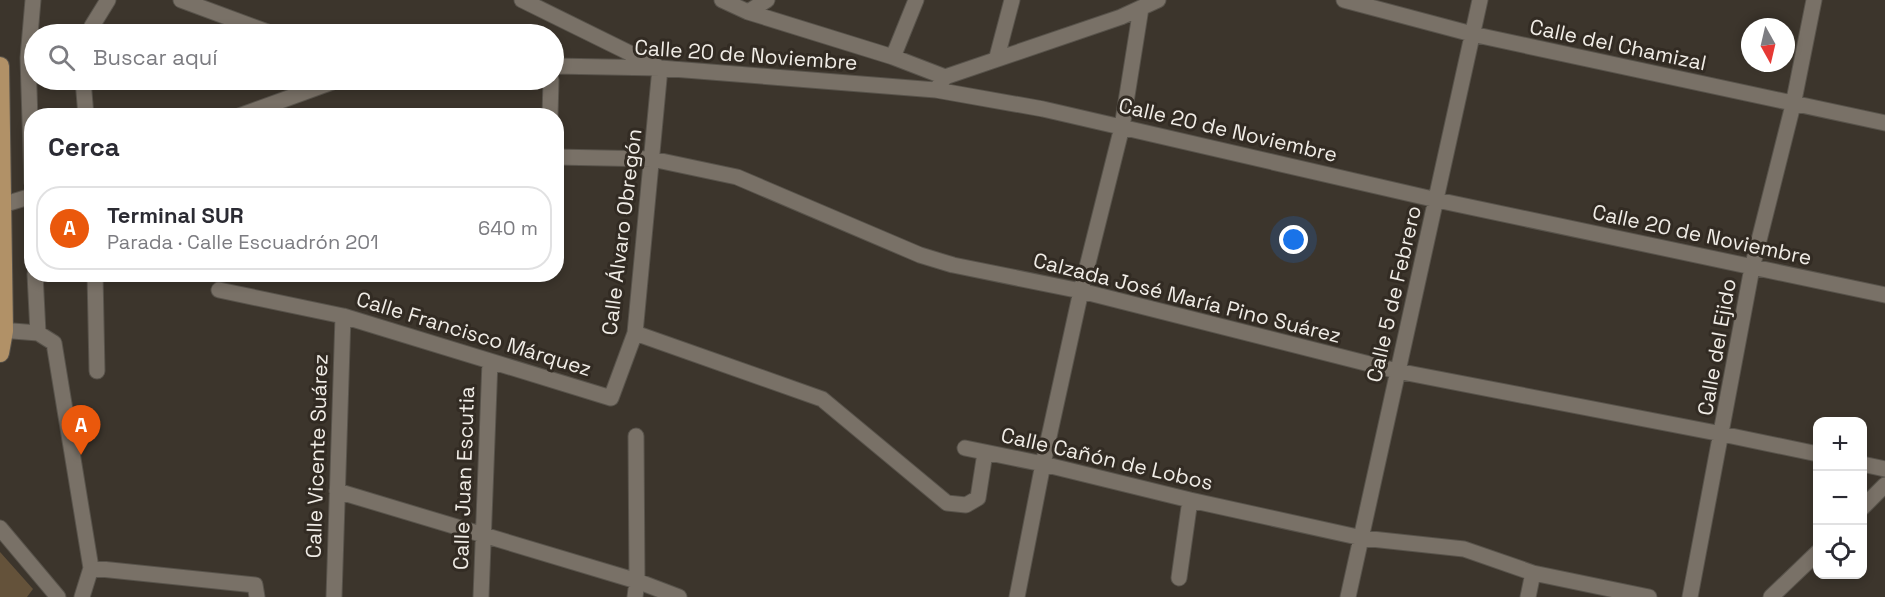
<!DOCTYPE html>
<html lang="es">
<meta charset="utf-8">
<style>
:root{--surface:#fff;--page:#f2f2f3;--text:#2b2b33;--muted:#7c7c81;--line:#e1e1e2;--accent:#ea580c}
body{margin:0;font-family:"Space Grotesk",sans-serif;background:var(--page);color:var(--text)}
.controls{position:absolute;right:18px;bottom:18px;display:grid;overflow:hidden;border-radius:12px;box-shadow:0 3px 9px #0003}
.controls button{width:54px;height:54px;display:grid;place-items:center;padding:0;border:0;border-bottom:2px solid var(--line);background:var(--surface);color:var(--text);font:30px sans-serif}
.compass{position:absolute;left:1741px;top:18px;width:54px;height:54px;border-radius:50%;background:var(--surface);box-shadow:0 3px 9px #0003;rotate:172deg}
.you{position:absolute;left:1294px;top:240px;width:21px;height:21px;margin:-15px;border:4px solid #fff;border-radius:50%;background:#1a73e8;box-shadow:0 0 0 9px #1a73e833}
.badge{display:grid;place-items:center;width:39px;height:39px;border-radius:50%;background:var(--accent);color:#fff;font-size:20px;font-weight:700}
.pin{position:absolute;translate:-50% -50px;filter:drop-shadow(0 2px 3px #0008)}
.pin::after{content:'';position:absolute;top:32px;width:21px;height:18px;background:inherit;clip-path:polygon(0 0,100% 0,50% 100%)}
.list{margin:0;padding:0;list-style:none}
h2{display:flex;justify-content:space-between;align-items:center;height:78px;margin:0;padding:0 24px;font-size:26px}
h2 small{font-size:20px;font-weight:400;color:var(--muted)}
.list li{display:grid;grid-template-columns:39px 1fr auto;gap:18px;align-items:center;box-sizing:border-box;height:84px;margin:0 12px 12px;padding:0 12px;border:2px solid var(--line);border-radius:24px}
.list b{display:block;font-size:22px;white-space:nowrap}
.list p{margin:0;font-size:20px;white-space:nowrap;color:var(--muted)}
.list em{font-size:20px;font-style:normal;color:var(--muted)}
.icon{flex:none;width:33px;height:33px;fill:none;stroke:currentColor;stroke-width:2;stroke-linecap:round;stroke-linejoin:round}
.map{position:relative;flex:none;width:1885px;height:597px;overflow:hidden}
.search{position:absolute;background:var(--surface);box-shadow:0 3px 9px #0003;left:24px;top:24px;width:540px;height:66px;display:flex;align-items:center;gap:15px;box-sizing:border-box;padding:0 21px;border-radius:33px;color:var(--muted);font-size:22px}
.panel{position:absolute;background:var(--surface);box-shadow:0 3px 9px #0003;left:24px;top:108px;width:540px;height:174px;border-radius:24px}
.map>svg:first-child{display:block}
.green{fill:#64523a}
.lines{fill:none;stroke-linecap:round;stroke-linejoin:round}
.minor-casing{stroke:#58534b;stroke-width:17}
.major-casing{stroke:#58534b;stroke-width:20}
.minor{stroke:#797167;stroke-width:15}
.major{stroke:#b19167;stroke-width:18}
.labels{text-anchor:middle;stroke-width:6;stroke-linejoin:round;paint-order:stroke}
.street-label{font-size:21px;fill:#f0ece6;stroke:#322b23}
</style>
<div class="map">
<svg width="1885" height="597" viewBox="0 0 1885 597">
<rect width="100%" height="100%" fill="#3c352c"/>
<path class="green" d="M0,552L33,589L27,597H0Z"/>
<g class="lines">
<defs>
<path id="minor" d="M181,0L273,34
M722,0L748,12L893,57L945,77
M1344,0L1472,34L1885,123
M748,12L767,0
M91,34L92,26L108,0
M893,57L916,0
M997,57L1012,0
M554,66L660,68L936,90L1043,109L1437,200L1885,295
M83,80L86,116
M936,90L945,77L1121,17L1158,0
M239,116L338,80
M550,116L551,80
M556,157L652,159L737,177L920,255L953,265L1081,291L1397,371L1722,434L1818,454
M32,183L28,58L33,0
M2,205L32,196
M35,274L38,333L54,343L91,568L82,597
M95,274L97,371
M219,290L343,316L611,398L635,333L660,68L522,0
M0,330L38,333
M635,333L822,399L947,503L966,505L978,498L985,453
M965,448L1043,464L1190,500L1362,538L1464,549L1533,573L1649,597
M1862,464L1885,469
M337,491L637,581L679,597
M1862,508L1885,485
M0,528L58,597
M91,568L255,585L257,597
M1179,578L1190,500
M334,597L343,316
M481,597L490,361
M635,597L637,581L636,436
M1017,597L1043,464L1081,291L1122,127L1141,8
M1348,597L1480,0
M1528,597L1533,573
M1690,597L1752,268L1793,105L1814,0
M1771,597L1818,552"/>
<path id="major" d="M0,66L4,331L0,353"/>
</defs>
<use href="#minor" class="minor-casing"/>
<use href="#major" class="major-casing"/>
<use href="#minor" class="minor"/>
<use href="#major" class="major"/>
</g>
<g class="labels">
<g class="street-label">
<text transform="translate(1618 45) rotate(12)" y="7">Calle del Chamizal</text>
<text transform="translate(746 55) rotate(4)" y="7">Calle 20 de Noviembre</text>
<text transform="translate(1228 130) rotate(13)" y="7">Calle 20 de Noviembre</text>
<text transform="translate(622 232) rotate(-83)" y="7">Calle Álvaro Obregón</text>
<text transform="translate(1702 235) rotate(12)" y="7">Calle 20 de Noviembre</text>
<text transform="translate(1394 294) rotate(-77)" y="7">Calle 5 de Febrero</text>
<text transform="translate(1187 298) rotate(14)" y="7">Calzada José María Pino Suárez</text>
<text transform="translate(474 334) rotate(17)" y="7">Calle Francisco Márquez</text>
<text transform="translate(1717 347) rotate(-80)" y="7">Calle del Ejido</text>
<text transform="translate(317 456) rotate(-88)" y="7">Calle Vicente Suárez</text>
<text transform="translate(1107 459) rotate(13)" y="7">Calle Cañón de Lobos</text>
<text transform="translate(464 478) rotate(-88)" y="7">Calle Juan Escutia</text>
</g>
</g>
</svg>
<div class="controls">
<button>+</button>
<button>−</button>
<button><svg class="icon" aria-label="locate" viewBox="0 0 24 24"><circle cx="12" cy="12" r="6"/><path d="M12 2v4M12 18v4M2 12h4M18 12h4"/></svg></button>
</div>
<svg class="compass" viewBox="-18 -18 36 36"><path d="M0-13l5 13h-10z" fill="#e53935"/><path d="M0 13l5-13h-10z" fill="#7c7c81"/></svg>
<div class="you"></div>
<div class="pin badge" style="left:81px;top:455px">A</div>
<div class="search"><svg class="icon" aria-label="search" viewBox="0 0 24 24"><circle cx="10" cy="10" r="6"/><path d="M15 15l6 6"/></svg>Buscar aquí</div>
<section class="panel">
<h2>Cerca<small></small></h2>
<ul class="list">
<li><span class="badge">A</span><div><b>Terminal SUR</b><p>Parada · Calle Escuadrón 201</p></div><em>640 m</em></li>
</ul>
</section>
</div>
